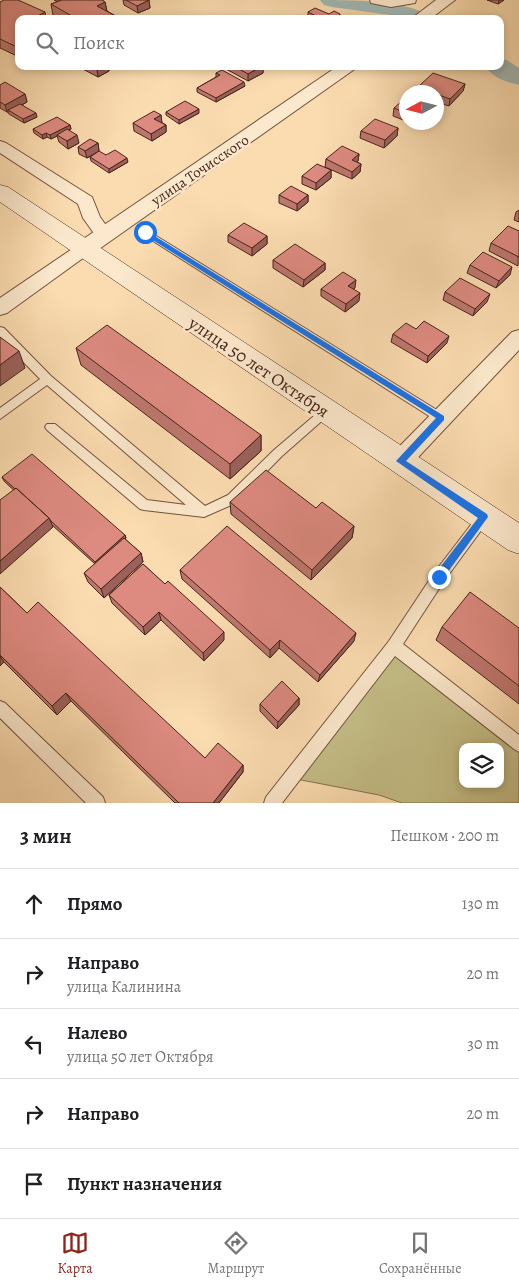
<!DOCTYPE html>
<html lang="ru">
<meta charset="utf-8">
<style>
:root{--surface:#fff;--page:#f2f2f2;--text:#202124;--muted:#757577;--line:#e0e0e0;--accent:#8f2418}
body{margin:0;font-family:Alegreya,serif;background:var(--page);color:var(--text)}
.controls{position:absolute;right:15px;bottom:15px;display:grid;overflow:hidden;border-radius:10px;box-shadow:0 2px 8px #0003}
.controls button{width:45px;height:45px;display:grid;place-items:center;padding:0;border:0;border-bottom:1px solid var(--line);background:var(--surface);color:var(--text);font:25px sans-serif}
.compass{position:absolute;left:399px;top:85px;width:45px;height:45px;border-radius:50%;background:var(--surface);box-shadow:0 2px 8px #0003;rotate:263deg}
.stop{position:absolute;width:15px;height:15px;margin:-11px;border:4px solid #1a73e8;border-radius:50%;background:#fff}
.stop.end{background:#1a73e8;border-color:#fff;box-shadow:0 1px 5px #0008}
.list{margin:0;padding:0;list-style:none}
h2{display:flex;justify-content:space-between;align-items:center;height:65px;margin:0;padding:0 20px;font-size:21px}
h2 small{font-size:16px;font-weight:400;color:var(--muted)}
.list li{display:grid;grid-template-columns:32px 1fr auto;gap:15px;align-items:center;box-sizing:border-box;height:70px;padding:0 20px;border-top:1px solid var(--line)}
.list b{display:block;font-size:19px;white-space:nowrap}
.list p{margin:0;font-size:16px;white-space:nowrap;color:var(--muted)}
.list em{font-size:16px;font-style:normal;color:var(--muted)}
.icon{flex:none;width:28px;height:28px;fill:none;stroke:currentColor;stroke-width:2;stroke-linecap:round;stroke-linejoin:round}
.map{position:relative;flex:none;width:519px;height:803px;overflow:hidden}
.search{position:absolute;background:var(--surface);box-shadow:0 2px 8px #0003;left:15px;right:15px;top:15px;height:55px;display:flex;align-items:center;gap:12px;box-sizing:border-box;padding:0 18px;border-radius:10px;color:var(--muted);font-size:19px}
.sheet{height:415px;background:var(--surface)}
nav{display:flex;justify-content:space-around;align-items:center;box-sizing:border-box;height:70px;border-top:1px solid var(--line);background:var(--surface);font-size:14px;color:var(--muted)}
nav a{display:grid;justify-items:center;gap:2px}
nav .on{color:var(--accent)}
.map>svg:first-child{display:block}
.green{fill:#c5be86;stroke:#867250;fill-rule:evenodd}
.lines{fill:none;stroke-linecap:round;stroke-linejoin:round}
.river{fill:#a2b9b5;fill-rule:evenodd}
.service-casing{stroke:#73533f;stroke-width:2}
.minor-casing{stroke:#73533f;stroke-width:2}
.tertiary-casing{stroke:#73533f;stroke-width:2}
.secondary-casing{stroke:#462519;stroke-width:1}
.service{fill:#fce8cc;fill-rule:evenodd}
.minor{fill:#fce8cc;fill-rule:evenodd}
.tertiary{fill:#fce8cc;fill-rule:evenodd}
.secondary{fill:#fce8cc;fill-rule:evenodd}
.wall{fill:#be776e;stroke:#462519}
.shaded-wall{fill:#9b615a;stroke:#462519}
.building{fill:#dd8a80;stroke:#462519}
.route{fill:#1a73e8}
.labels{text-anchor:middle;stroke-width:5;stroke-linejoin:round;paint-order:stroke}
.far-street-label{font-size:15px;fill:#462519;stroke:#fce8cc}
.street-label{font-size:18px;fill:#462519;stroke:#fce8cc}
</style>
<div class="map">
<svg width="519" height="803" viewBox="0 0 519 803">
<rect width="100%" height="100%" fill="#fbdcb0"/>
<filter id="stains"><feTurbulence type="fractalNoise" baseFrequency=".004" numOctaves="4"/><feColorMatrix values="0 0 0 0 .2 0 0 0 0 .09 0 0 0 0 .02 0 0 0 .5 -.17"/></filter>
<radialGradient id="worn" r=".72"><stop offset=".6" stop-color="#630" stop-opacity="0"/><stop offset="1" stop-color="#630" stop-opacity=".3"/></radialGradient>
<path class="green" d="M394,646L519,744V803H402L379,795L291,778ZM463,747H500V784H463Z"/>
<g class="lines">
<path class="river" d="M320,0C347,0 416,0 432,19H398L390,15L332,7L324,5Z
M500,59L507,60L519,68V85C506,82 493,78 485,66H500Z"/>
<defs>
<path id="service" d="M145,229L445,415L447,418L445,421H437L142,234L140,232Z
M0,327L4,328L51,376L205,506L228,495L274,450L322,409H330L332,412L282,456L236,503L204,517L144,510L140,509L47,430L45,427L47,424H55L147,500L186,505L47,385L0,419V408L40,379L0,338Z
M484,512L488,513L490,517L488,521L444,581L403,644L519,735V752L514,749L395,656L282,803H264L266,797L389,641L434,573L480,513Z
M0,701L5,703L103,797L105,803H86L0,718Z"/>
<path id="minor" d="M370,0H416L415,3L391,7L371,3Z
M0,141L6,143L92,197L100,217L113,235L110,239L104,241L98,239L83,218L78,204L0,153Z
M84,243L90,245L93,249L90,253L7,313L0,315V298L78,245Z
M519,330V350L408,468L400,470L392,468L389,461L392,454L512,332Z"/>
<path id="tertiary" d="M436,0H455L430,19H411Z
M338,66H359L92,254L84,256L76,254L73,249L76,244Z"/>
<path id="secondary" d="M0,185L8,187L519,523V554L508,550L0,202Z"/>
</defs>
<use href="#service" class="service-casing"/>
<use href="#minor" class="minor-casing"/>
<use href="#tertiary" class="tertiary-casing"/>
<use href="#secondary" class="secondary-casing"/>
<use href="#service" class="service"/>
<use href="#minor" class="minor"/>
<use href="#tertiary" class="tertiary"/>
<use href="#secondary" class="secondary"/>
</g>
<path class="wall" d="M54,0H102L105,2L107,11L121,19H60L53,15L51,4L57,2Z
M123,0H149L150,8L138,13L124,5Z
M487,0H504L498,4Z
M0,2L19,19V57L0,48Z
M308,12L340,19H308Z
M77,66H109V71L98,77Z
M226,66H272L267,69L263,67V73L248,81L226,69Z
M216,73L245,86L216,102L197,92V88L216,77Z
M465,84L463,91L449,106L436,102V92H417L418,87Z
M0,85L25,94L27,102L22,105L37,117L24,123L9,114L8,112H7L0,108Z
M406,103V121L393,116L394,108Z
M166,112L199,113L179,124L166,115Z
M161,115V122L166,125V132L152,141L134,131L133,123Z
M70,125L71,129L68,130L79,143L68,149L59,142L57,136L51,139L47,137L43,139L34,133L33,129Z
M398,128L397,136L384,148L360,138L361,131Z
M98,143L99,151L87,158L79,154L78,147Z
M359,154L358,161L357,162L361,164L360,172L352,179L325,167L326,159Z
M106,155L128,162L109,173L91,161L90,157Z
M331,170V178L316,190L302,184V176Z
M279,195H308V202L297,211L279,203Z
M519,210V222L514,220L516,212Z
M519,231L518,266L489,251L491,243Z
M228,235L267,236V244L252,256L228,242Z
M273,260L325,263V270L303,287L273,268Z
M470,265L510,275L496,288L467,273Z
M355,288L353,289L359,301L345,312L321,296V289Z
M445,292L487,302L473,316L443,300Z
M416,329L447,343L427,363L391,342L393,334Z
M76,348L261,435V451L230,479L81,365Z
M2,477L125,535L126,538L125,539L141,553L143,562L104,598L88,582L84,573L95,564L52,525L53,527L4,481Z
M230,502L316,508L354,526L352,538L311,580L231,514Z
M143,564L224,640L204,661L161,620L145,635L112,603L109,595Z
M180,570L354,641L318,682L279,648L270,658L182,579Z
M0,587L27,613L205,758L243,765V772L219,803H175L71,701L57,715L4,662L0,666Z
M442,627L519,628V704L436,640Z
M299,698V705L277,729L260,711V704Z"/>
<path class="shaded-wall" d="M149,0L150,8L138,13L137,6Z
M499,0H504L498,4Z
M105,2L107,12L97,6Z
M45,12L46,19H32Z
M340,14V19H335Z
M103,66H109V71L98,77L97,70Z
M262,66H263V73L248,81V74Z
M244,82L245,86L216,102V98Z
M465,84L463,91L449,106L450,99Z
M25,94L27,102L10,111L8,110V112H7L5,105Z
M199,109V113L179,124V120Z
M36,113L37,117L24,123L23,119Z
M161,115L162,122L155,126L154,119Z
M70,125L71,129L58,135H57V136L51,139L50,135Z
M166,125V132L152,141L151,134Z
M398,128L397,136L384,148L385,140Z
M46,133L47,137L43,139L42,135Z
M77,135L79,143L68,149L67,141Z
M98,143L99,151L87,158L85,151Z
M359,154L358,161L351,167L352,160Z
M127,158L128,162L109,173V169Z
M361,164L360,172L352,179V172Z
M331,170V178L316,190V183Z
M308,195V202L297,211V204Z
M267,236V244L252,256V248Z
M325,263V270L303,287L304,280Z
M512,267L510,275L496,288L499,281Z
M356,280L355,288L347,294L348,286Z
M360,293L359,301L345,312L346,304Z
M490,294L487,302L473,316L475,309Z
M449,336L447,343L427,363L428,356Z
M19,351L25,368L0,386V365Z
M261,435V451L230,479V464Z
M49,518L53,527L0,574V561Z
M354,526L352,538L311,580L312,570Z
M125,535L126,538L96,565L95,562Z
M141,553L143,562L104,598L101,589Z
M159,612L161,620L145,635L143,627Z
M224,632V640L204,661L203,653Z
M356,633L354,641L318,682L320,675Z
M280,640L279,648L270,658V650Z
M0,656L4,662L0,666Z
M66,693L71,701L57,715L52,706Z
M299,698V705L277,729L278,722Z
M243,765V772L219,803H213Z"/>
<path class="building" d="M4,0H18L45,12L32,19H19V48L0,39V2Z
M62,0H102L105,2L97,6L121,19H77L51,4Z
M126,0H149L137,6Z
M315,8L329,14L334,11L340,14L335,19H319L314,17L316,16L308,12Z
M90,66H103L97,70Z
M234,66H262L248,74Z
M222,70L244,82L216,98L197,88L220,75L216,73Z
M433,73L465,84L450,99L436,94V92H432L418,87Z
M5,82L25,94L5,105L0,102V85Z
M185,101L199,109L179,120L166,112Z
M402,101L406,103V113L394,108Z
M20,104L36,113L23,119L8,110Z
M154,111L161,115L154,119L166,125L151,134L133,123Z
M57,117L70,125L50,135L46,133L42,135L33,129Z
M375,119L398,128L385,140L361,131Z
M67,129L77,135L67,141L57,135Z
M90,139L98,143L85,151L78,147Z
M342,146L359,154L352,160L361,164L352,172L326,159Z
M115,150L127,158L109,169L90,157L99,151L106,155Z
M317,164L331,170L316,183L302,176Z
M291,186L308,195L297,204L279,195Z
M244,223L267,236L252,248L228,235Z
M508,226L519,231V257L491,243Z
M295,244L325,263L304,280L273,260Z
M483,252L512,267L499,281L470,265Z
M343,272L356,280L348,286L360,293L346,304L321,289Z
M460,278L490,294L475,309L445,292Z
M424,321L449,336L428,356L393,334L406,323L416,329Z
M107,325L261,435L230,464L76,348Z
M0,337L19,351L0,365Z
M32,454L125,535L95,562L51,521L49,518L16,488L15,489L2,477Z
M266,470L316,508L322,502L354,526L312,570L230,502Z
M16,488L49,518L0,561V500Z
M227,526L356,633L320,675L280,640L270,650L180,570Z
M124,538L141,553L101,589L84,573Z
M143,564L165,584L168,581L224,632L203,653L159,612L143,627L109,595Z
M0,587L27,613L38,602L205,758L218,743L243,765L213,803H179L66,693L52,706L0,655Z
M470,592L519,628V686L442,627Z
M282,681L299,698L278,722L260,704Z"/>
<path class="route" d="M145,230L444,416V420L406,461L487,514L488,517L442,580H435V574L478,518L396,461L436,418L143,234V231Z"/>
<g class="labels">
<g class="far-street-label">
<text transform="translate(200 170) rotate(-34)" y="5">улица Точисского</text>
</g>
<g class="street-label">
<text transform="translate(259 367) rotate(34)" y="6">улица 50 лет Октября</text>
</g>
</g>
<rect width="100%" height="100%" filter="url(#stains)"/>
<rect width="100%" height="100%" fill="url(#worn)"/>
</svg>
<div class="controls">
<button><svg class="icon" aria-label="layers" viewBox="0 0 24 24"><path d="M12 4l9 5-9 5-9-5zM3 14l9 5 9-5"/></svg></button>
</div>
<svg class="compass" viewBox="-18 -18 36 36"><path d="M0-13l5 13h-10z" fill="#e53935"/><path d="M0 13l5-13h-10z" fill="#757577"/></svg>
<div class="stop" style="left:145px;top:232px"></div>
<div class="stop end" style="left:439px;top:577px"></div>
<div class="search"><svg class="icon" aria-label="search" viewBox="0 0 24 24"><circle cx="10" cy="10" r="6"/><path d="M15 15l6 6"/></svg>Поиск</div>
</div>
<section class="sheet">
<h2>3 мин<small>Пешком · 200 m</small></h2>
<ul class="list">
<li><svg class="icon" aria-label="ahead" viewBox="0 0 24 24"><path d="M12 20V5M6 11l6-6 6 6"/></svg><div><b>Прямо</b></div><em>130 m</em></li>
<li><svg class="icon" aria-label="right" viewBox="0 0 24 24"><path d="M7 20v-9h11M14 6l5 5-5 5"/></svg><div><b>Направо</b><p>улица Калинина</p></div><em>20 m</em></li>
<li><svg class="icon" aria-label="left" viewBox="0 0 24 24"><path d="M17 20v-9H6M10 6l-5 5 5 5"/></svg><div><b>Налево</b><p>улица 50 лет Октября</p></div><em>30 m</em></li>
<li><svg class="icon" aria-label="right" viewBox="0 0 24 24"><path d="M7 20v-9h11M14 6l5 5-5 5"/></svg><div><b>Направо</b></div><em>20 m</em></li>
<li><svg class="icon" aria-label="arrive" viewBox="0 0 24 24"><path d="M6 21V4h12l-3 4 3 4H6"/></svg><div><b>Пункт назначения</b></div></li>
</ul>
</section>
<nav>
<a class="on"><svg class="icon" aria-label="map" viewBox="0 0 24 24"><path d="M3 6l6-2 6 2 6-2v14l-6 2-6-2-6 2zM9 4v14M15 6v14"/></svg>Карта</a>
<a><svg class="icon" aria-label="directions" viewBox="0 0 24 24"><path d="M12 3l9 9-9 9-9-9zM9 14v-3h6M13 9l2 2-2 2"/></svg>Маршрут</a>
<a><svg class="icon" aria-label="saved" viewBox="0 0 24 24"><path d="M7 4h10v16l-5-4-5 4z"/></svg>Сохранённые</a>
</nav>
